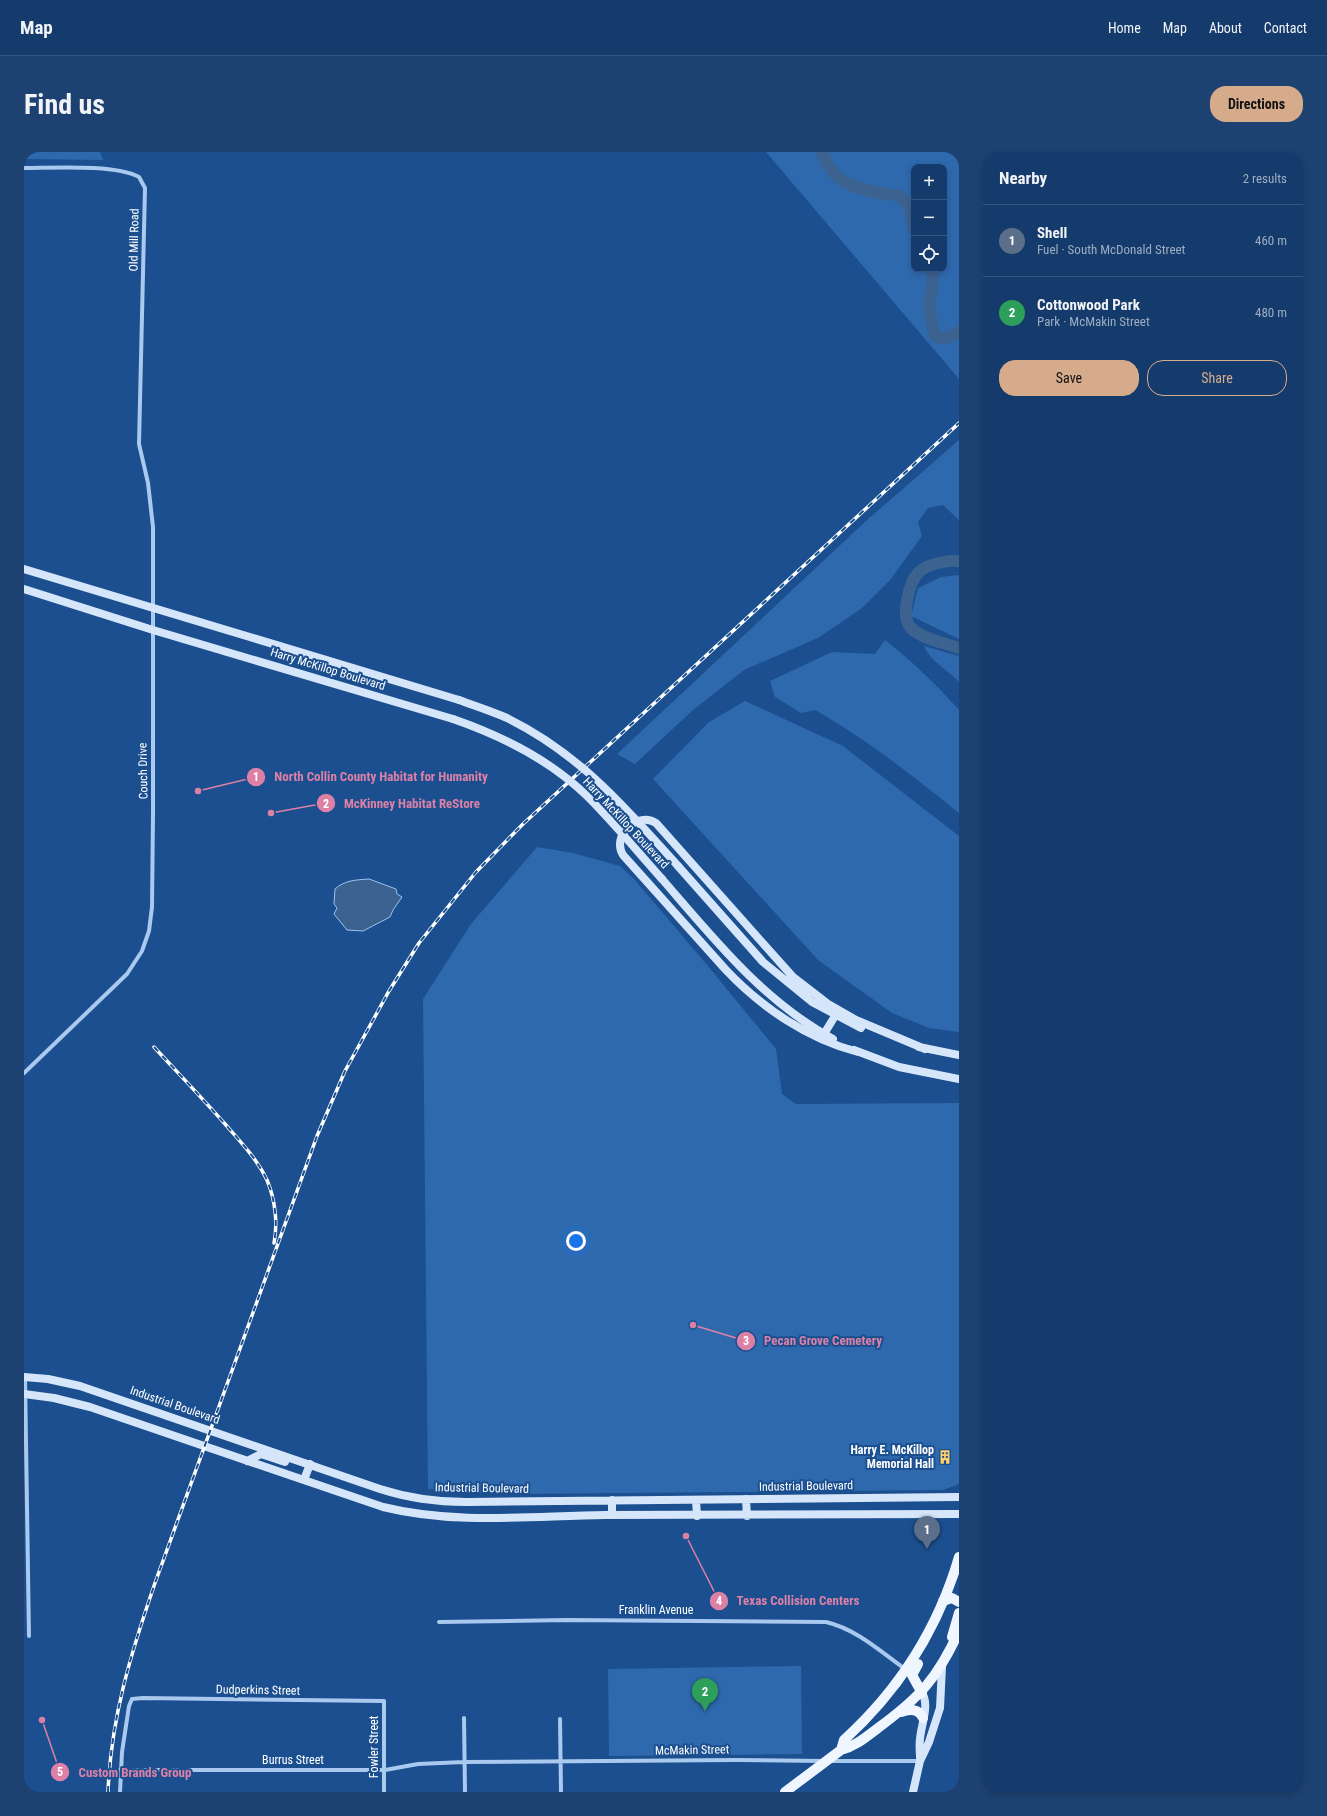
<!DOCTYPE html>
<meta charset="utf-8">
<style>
:root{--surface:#143b6b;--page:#1d4271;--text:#f1f3f6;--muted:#9dadc1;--line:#33557e;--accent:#d6ab8b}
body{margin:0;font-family:"Roboto Condensed",sans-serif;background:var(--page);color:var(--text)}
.controls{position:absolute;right:12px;top:12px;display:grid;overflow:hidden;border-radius:8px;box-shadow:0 2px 6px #0003}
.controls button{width:36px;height:36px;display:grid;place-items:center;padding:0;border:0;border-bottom:1px solid var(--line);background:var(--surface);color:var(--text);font:20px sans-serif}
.you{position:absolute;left:552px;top:1089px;width:14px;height:14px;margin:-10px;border:3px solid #fff;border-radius:50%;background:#1a73e8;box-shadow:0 0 0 6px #1a73e833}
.badge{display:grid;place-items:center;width:26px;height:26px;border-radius:50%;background:var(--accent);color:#fff;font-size:13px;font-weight:700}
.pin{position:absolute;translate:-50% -33px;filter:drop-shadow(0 1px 2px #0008)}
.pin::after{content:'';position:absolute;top:21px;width:14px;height:12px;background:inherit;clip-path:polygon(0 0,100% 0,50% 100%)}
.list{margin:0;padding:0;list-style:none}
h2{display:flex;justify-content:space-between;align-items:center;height:52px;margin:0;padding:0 16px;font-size:17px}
h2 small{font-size:13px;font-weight:400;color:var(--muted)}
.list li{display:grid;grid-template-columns:26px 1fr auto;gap:12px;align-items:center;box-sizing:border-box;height:72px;padding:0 16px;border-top:1px solid var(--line)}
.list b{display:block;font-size:15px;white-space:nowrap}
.list p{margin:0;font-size:13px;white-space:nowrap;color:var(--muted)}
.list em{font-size:13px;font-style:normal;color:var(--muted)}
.actions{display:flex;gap:8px;padding:12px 16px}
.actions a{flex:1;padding:9px 0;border:1px solid var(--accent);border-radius:16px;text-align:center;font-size:14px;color:var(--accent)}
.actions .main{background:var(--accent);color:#111}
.icon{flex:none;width:22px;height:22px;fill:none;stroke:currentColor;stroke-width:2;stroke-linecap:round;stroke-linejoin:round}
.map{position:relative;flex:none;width:935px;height:1640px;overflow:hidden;border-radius:16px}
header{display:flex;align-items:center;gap:24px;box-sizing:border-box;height:56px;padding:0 20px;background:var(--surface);border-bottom:1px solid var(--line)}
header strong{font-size:19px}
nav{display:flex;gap:22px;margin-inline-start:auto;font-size:14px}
.intro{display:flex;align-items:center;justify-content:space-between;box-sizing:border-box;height:96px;padding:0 24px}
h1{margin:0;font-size:28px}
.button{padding:10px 18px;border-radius:16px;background:var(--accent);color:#111;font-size:14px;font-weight:700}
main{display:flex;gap:24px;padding:0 24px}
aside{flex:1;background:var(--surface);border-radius:16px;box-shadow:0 2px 6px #0003}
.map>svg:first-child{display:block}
.green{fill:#2e69ad;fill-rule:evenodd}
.water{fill:#3c6290;stroke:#9cc4f0}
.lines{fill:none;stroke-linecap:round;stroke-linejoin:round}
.river{stroke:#3c6290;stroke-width:12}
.street{stroke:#a9c9ee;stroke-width:4}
.secondary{stroke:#d6e6fa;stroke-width:8}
.primary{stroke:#f0f6ff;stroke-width:10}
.rail-casing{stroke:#fff;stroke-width:3.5}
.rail{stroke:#1b4f8f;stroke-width:2;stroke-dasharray:6;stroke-linecap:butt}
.secondary-bridge{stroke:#d6e6fa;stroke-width:8}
.labels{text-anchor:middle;stroke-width:4;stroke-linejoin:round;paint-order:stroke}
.street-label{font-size:12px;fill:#fff;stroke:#1b4f8f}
.poi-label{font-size:12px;font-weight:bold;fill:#fff;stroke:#1b4f8f;text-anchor:end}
.leader{fill:none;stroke:#dd80a5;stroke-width:1.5}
.callout-dot{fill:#dd80a5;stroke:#1b4f8f;stroke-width:1.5}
.mark-label{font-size:12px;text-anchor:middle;font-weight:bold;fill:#fff}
.callout-label{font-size:13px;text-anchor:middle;font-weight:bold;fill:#dd80a5;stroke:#1b4f8f;stroke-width:4;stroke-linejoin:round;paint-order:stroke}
</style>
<header>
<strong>Map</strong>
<nav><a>Home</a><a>Map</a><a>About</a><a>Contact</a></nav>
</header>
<div class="intro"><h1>Find us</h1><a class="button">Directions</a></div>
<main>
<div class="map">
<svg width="935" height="1640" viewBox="0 0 935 1640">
<rect width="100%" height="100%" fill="#1b4f8f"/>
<path class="green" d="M0,0H76L79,8L0,7Z
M742,0H935V227ZM890,15H920V117H890Z
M935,288V368L919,353L904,356L894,370L898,384L867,427L838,456L794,486L720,518L669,558L611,612L593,602L843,368Z
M935,423V487L887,464L894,436L917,425Z
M861,488C888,509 912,532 935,558V661C889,624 842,587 791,558L777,561L751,545L746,529L808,500L851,502Z
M900,494L935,504V530C924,518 905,508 900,494Z
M721,549L819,594L935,684V880L905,876L868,861L794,808L629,627L685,570Z
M513,695L549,701L596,714L610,727L684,814L752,897L758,942L772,952L935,951V1332L919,1338L490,1342L453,1341L404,1337L399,847L447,772Z
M777,1514L778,1602L585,1604L584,1517Z"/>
<path class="water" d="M345,727L372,737L373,742L378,745L369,758L366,765L339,779L323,778L310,762L313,756L310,752L311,737C321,728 332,728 345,727Z"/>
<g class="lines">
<path class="river" d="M798,0C811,38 841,38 876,44C886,53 888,64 890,78
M908,117L909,126L905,154L910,182C918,190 926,185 935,180
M935,409C924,408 902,412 894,421C885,431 876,465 887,476C900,488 919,490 935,496"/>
<path class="street" d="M0,16C29,16 90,12 115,25L121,36L115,292L124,331L129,375V663L128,755L125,779L118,799L103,822L0,921
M1,1225L5,1484
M415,1470L543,1468L802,1470C832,1477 856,1499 881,1517
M440,1566L441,1640
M536,1567L537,1640
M806,1609H896
M96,1618H361L394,1612L440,1610L712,1608L799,1609
M96,1640L98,1600L105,1554L108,1547L119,1546L360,1549V1640"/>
<path class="secondary" d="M0,417L435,548
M0,437L129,478L429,567
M654,714L739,810L788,850L837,876
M638,727C690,787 739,849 809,887
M800,882L811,864
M895,895L935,903
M830,898L875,915L935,927
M834,900C784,887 738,856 702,818L599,703C587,683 614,659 632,671L769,825L804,852L832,868L901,897
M0,1225L24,1227L56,1234L356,1337C384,1346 413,1350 442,1350L935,1345
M0,1242L30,1246L66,1255L359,1355C432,1373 506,1364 581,1363C699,1363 817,1363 935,1362
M223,1309L237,1302L261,1310
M280,1328L286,1312
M722,1347L723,1364
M588,1348V1363
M672,1348L673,1364
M896,1606C896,1600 895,1593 896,1587C897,1573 906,1553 898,1541
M889,1640L896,1609L905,1590L916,1556L918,1515"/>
<path class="primary" d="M919,1449L928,1446L935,1450
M928,1485L935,1461
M894,1512L888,1523L898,1541
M877,1560C885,1557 895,1556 899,1566
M817,1598L820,1588C875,1538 914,1477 935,1405
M761,1640L817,1598C832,1594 842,1585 854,1576C895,1546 914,1526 935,1479"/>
<defs>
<path id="rail" d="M130,895C154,921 178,946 201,972C216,989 233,1007 243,1028C251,1047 254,1071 250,1091
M84,1640C87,1565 107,1501 131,1431L293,984L321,919L365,839L395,791L452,720L499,672L935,271"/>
</defs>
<use href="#rail" class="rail-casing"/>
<use href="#rail" class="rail"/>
<path class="secondary-bridge" d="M435,548C451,554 467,559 483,566C556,602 601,655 654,714
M429,567C478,584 525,607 563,644C589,670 613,699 638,727"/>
</g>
<defs>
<symbol id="building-bare" viewBox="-9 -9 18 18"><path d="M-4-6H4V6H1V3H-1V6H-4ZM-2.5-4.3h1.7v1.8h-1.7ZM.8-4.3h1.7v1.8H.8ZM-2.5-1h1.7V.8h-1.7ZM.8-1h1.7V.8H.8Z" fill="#ffd166" stroke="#1b4f8f" stroke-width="2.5" paint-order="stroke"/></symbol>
</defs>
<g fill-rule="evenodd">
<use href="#building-bare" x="911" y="1295" width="20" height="20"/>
</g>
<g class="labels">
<g class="street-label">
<text transform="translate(110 88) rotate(-89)" y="4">Old Mill Road</text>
<text transform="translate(304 517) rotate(17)" y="4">Harry McKillop Boulevard</text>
<text transform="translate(119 619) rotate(-91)" y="4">Couch Drive</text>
<text transform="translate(602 671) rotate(47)" y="4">Harry McKillop Boulevard</text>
<text transform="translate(151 1253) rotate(19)" y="4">Industrial Boulevard</text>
<text transform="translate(782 1334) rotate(-1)" y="4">Industrial Boulevard</text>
<text transform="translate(458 1336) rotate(1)" y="4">Industrial Boulevard</text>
<text x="632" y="1462">Franklin Avenue</text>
<text transform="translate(234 1538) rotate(1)" y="4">Dudperkins Street</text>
<text transform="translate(350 1595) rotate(-90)" y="4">Fowler Street</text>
<text transform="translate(668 1598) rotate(-1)" y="4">McMakin Street</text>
<text x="269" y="1612">Burrus Street</text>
</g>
<g class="poi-label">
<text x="910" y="1302">Harry E. McKillop<tspan x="910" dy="14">Memorial Hall</tspan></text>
</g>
</g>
<path class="leader" d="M174 639L232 625M247 661L302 651M669 1173L722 1189M662 1384L695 1449M18 1568L36 1620"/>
<g class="callout-dot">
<circle cx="174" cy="639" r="4"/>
<circle cx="247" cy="661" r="4"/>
<circle cx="669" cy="1173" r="4"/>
<circle cx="662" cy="1384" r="4"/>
<circle cx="18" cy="1568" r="4"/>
<circle cx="232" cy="625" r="10"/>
<circle cx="302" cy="651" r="10"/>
<circle cx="722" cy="1189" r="10"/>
<circle cx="695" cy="1449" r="10"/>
<circle cx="36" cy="1620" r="10"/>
</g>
<g class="mark-label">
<text x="232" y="629">1</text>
<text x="302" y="656">2</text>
<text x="722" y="1193">3</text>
<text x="695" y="1453">4</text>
<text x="36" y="1624">5</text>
</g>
<g class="callout-label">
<text x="357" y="629">North Collin County Habitat for Humanity</text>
<text x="388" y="656">McKinney Habitat ReStore</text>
<text x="799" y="1193">Pecan Grove Cemetery</text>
<text x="774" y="1453">Texas Collision Centers</text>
<text x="111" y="1625">Custom Brands Group</text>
</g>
</svg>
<div class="controls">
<button>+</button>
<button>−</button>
<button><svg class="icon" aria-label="locate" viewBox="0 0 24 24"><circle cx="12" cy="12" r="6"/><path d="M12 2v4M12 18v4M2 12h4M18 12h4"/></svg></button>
</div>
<div class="you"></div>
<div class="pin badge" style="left:903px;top:1397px;background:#5c6f8a">1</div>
<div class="pin badge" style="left:681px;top:1559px;background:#2e9e5b">2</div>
</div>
<aside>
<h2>Nearby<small>2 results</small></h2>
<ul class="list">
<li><span class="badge" style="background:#5c6f8a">1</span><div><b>Shell</b><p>Fuel · South McDonald Street</p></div><em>460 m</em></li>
<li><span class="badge" style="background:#2e9e5b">2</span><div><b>Cottonwood Park</b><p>Park · McMakin Street</p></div><em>480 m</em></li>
</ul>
<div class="actions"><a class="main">Save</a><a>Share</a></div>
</aside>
</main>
